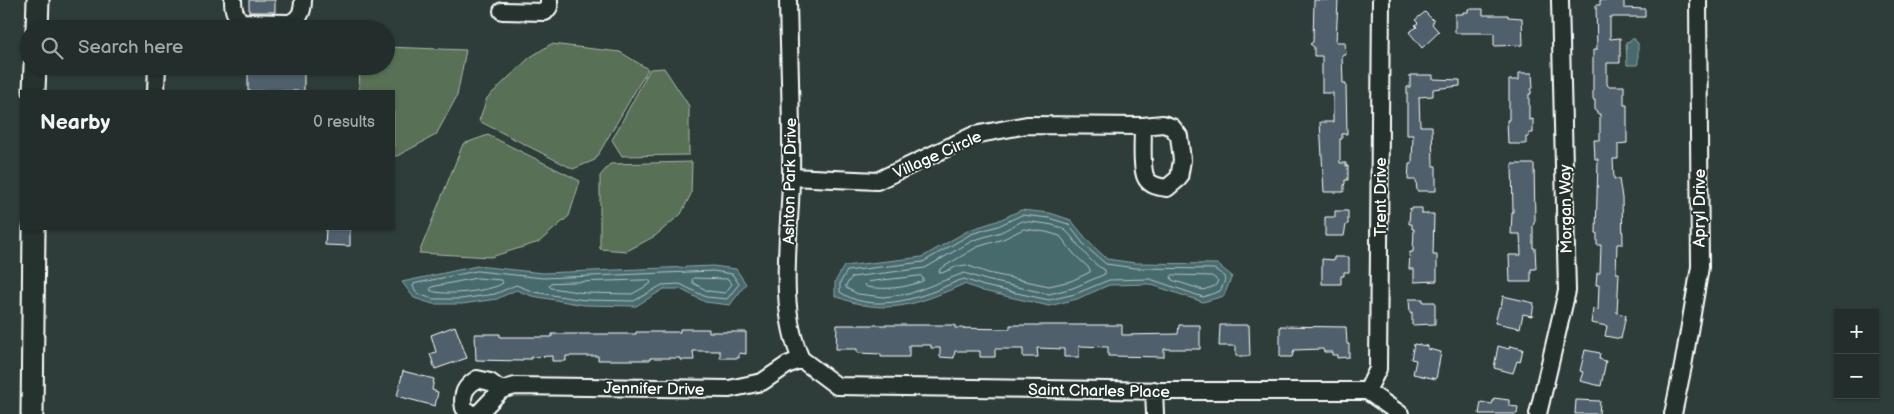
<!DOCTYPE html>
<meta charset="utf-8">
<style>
:root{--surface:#222d2c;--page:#2e3938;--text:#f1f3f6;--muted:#a2a8a9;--line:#3f4948}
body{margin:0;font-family:"Balsamiq Sans",sans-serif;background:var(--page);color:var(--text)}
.controls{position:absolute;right:15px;bottom:15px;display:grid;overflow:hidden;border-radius:0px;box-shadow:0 1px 4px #0004}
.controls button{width:45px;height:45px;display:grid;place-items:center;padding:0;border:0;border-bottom:1px solid var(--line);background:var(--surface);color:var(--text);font:25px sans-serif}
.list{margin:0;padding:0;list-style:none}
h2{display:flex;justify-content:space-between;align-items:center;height:65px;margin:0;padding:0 20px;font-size:21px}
h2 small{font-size:16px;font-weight:400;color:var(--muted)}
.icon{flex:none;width:28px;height:28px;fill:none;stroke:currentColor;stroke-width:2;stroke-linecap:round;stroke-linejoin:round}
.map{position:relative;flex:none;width:1894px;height:414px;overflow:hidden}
.search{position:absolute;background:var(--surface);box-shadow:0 1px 4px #0004;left:20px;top:20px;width:375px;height:55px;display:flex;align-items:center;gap:12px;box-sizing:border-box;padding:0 18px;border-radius:28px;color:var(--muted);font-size:19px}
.panel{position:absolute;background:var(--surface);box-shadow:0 1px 4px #0004;left:20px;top:90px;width:375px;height:140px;border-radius:0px}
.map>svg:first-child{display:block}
.green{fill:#597055;stroke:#acb8aa}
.water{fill:#476a6d;stroke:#91a6a7}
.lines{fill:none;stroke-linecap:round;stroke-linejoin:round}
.shore{stroke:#b5c3c5;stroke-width:1}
.building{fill:#4f606c;stroke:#fff}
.minor-casing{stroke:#fff;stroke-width:20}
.major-casing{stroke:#fff;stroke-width:25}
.minor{stroke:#26332d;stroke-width:16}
.major{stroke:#26332d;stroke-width:21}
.labels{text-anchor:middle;stroke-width:4;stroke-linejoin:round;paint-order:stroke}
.street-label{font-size:16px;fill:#fff;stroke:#26332d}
</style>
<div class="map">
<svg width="1894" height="414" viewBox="0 0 1894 414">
<rect width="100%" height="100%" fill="#2e3c3a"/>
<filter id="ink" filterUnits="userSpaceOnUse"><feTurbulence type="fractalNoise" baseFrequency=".02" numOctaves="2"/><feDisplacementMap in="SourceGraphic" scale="10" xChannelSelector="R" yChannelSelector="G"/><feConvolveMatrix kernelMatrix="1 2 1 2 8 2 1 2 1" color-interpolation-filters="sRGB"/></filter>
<g filter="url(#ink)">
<path class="green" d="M551,44L620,52L648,69L595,160L573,169L479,121L487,98L529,58Z
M386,47L466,50L457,96L436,135L397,156H394V91H359L360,66H386Z
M664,68L689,106V155L622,156L612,140L650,69Z
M488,135L580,181L569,216L539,242L491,257L419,253L463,144Z
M692,162L691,194L681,214L655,236L627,251L600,249V176L610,164Z"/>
<path class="water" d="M1631,39H1635V41L1638,43V65H1627L1626,42L1630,41Z
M1021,210L1050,213L1071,220L1089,242L1107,259L1135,263L1217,264L1232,276L1224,296L1203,302L1149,284L1109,285L1077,299L1049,306L983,291L964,284C916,305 886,317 835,296V282L844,266L922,257L969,230L997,221Z
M477,266L543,273L713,266L736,269L746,284L730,305L705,302L680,289H664L636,306L584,305L532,296L516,290L497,299L462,304H433L414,298L402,282Z"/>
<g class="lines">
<path class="shore" d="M1022,215L1049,218L1068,224L1085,246L1106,264L1135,268L1214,269C1227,277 1227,278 1220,291L1203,297L1150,279L1109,280L1075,294L1049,300L984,286L964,279C954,282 944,287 935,291C906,302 867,311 840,292V283L847,271L923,262L971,234L998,226Z
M1023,221C1034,223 1058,223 1066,231C1079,243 1086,261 1105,270V274L1073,288L1049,294L986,280L964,273L909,294L883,297L858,294L846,288V285L852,277L925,268L974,240L1001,232Z
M1024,229L1046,232L1060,236L1074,254L1090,269V272L1071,281L1049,286L988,273L966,265L958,266L942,273L939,272L940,269L977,247L1003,239Z
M477,271L543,278L713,271L732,274L739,284L727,299L706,297L680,284L662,285L634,301L585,300L558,296L534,292L516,285L495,294L461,299H433L418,294L413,287L414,284Z
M1173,275L1212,276L1218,281L1215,286L1203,290L1172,280L1171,277Z
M921,276L923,278V281C904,288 887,290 867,287L865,285L868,282Z
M477,278L501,280L503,283C493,291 441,297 430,290L432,287Z
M694,278L728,279L732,284L725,293L708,291L693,283L692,280Z
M648,280L651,282L650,284L632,294L585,293L551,288L549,286L551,283Z"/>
</g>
<path class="building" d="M249,0H275V12H249Z
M1314,0H1338L1336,42H1345L1346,55H1342L1343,83H1346L1347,134H1342V139H1340V163H1346V166H1348V180H1345V184L1344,185V192H1324L1320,122H1333V93H1322V56H1314V47L1310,44L1313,42Z
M1600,0H1624V8L1645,9V17H1610V39L1620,38V63H1607V84L1608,86H1624V105H1627V143L1618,144V159H1613L1614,179H1619L1622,198L1623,244H1617L1616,273H1619L1617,313L1626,315L1621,339L1605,336L1607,326L1591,323L1593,309L1598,310L1599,285H1596L1597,273H1600L1601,245H1597V233H1596L1598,159H1595L1594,140H1600V114H1597V111H1595V100H1593V50H1597L1596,5H1600Z
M1468,9H1483V15H1508V17L1522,18L1523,45L1494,46V33H1455V14H1463V12H1468Z
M1425,12L1434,21L1432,24L1439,32L1422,48L1409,32L1417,27L1415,25L1418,23L1415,20Z
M248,66H304V91H248Z
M1519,73H1532L1533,88L1531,89V94H1529V120L1533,119V133H1529V137H1526V144H1508L1507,120H1509V80H1519Z
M1410,75H1433V79L1460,80V86L1433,89V96L1419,97L1420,126H1432L1433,166H1436V191H1417L1416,180H1408L1409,164H1412L1413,135H1407V87H1410Z
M1512,164H1534L1535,220L1533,226V248H1535L1536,269H1531V282H1510L1509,255H1521L1520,234H1511L1512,212H1513Z
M1410,208H1422V214H1434L1433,255H1437V281L1414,282V269H1409L1410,252H1413L1414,229H1412V224H1409Z
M1335,211H1348V224L1346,225L1344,236H1325V217H1335Z
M326,229H350V246L325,245Z
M1334,257H1349V272H1344V276H1341V284H1322V259L1334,260Z
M1503,296L1534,303L1532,316L1523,314L1520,328L1495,323L1499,307H1501Z
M1409,299H1423V302H1435V324L1412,325V312L1410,313Z
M837,325H955V328L1010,329V325H1122V335L1178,334L1179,325H1200V349H1164V357L1108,356V347L1079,346V357H1064V349L1037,348L1038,357H1023V349H995V357H980V351H955L954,358L940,357V348H931V345H909V357H881V354L857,353V349H836Z
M1220,325H1249L1250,356H1236V346H1219Z
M455,326L467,358L435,369L430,354L436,352L431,335Z
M1280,326L1346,327L1347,344H1349V357L1337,358V355H1332V352H1324L1323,349L1294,350L1292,357H1280Z
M680,329H709V332H746V354L739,353V358H720V351H693L694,360H680V358H650V360H598V356H566V361H552V356L531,357V359H522V361L476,360L475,334H500V337H552V334H636V332H680Z
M1414,344L1428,346V349L1441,352L1436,379L1413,374L1416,360L1411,359Z
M1498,346L1509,349L1510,346L1523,349L1520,362L1517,361L1513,373L1494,368Z
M1585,350L1600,353L1599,359L1606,361L1601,386L1580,381L1583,372L1580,371Z
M403,371L434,379L432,390L438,392L435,406L397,396Z
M1494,398L1509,400V406L1518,407L1517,414H1479L1481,402L1492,404Z
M1576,400L1600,401L1599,414H1575Z"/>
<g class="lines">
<defs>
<path id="minor" d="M233,0C233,10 235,15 241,22L290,23C300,19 303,11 303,0
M788,0C789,59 792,119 791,179C790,236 777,306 801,359
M502,11L545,12L549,7V0
M156,91L157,66
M791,177L877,181L974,135L1027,125L1143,126L1163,124L1172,127L1179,136L1182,160L1179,178L1167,188C1160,187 1150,186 1146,178C1141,169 1143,138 1143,126
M801,359L837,386L1170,391H1367L1400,414
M1154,390L1155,414
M1367,391L1378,369L1381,0
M472,414L464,408C461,394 465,387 477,379L490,382L501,390
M478,414L501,390L515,386L729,389L762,382L787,365L801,359
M1538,414L1567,291L1560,0
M1673,414L1683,366L1700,267L1698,0"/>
<path id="major" d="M37,29L38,0
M34,91L35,66
M32,414L34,229"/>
</defs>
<use href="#minor" class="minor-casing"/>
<use href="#major" class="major-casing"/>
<use href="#minor" class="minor"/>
<use href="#major" class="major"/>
</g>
</g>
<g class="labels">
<g class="street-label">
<text transform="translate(937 154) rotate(-24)" y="6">Village Circle</text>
<text transform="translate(789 181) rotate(-89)" y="6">Ashton Park Drive</text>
<text transform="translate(1380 197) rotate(-90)" y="6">Trent Drive</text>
<text transform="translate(1699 208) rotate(-90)" y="6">Apryl Drive</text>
<text transform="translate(1565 209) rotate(-91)" y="6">Morgan Way</text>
<text transform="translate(654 388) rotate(1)" y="6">Jennifer Drive</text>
<text transform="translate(1099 390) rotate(1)" y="6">Saint Charles Place</text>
</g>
</g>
</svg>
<div class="controls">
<button>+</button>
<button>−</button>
</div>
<div class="search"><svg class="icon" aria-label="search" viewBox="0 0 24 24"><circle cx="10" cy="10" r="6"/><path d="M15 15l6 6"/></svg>Search here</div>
<section class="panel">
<h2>Nearby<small>0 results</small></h2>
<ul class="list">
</ul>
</section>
</div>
